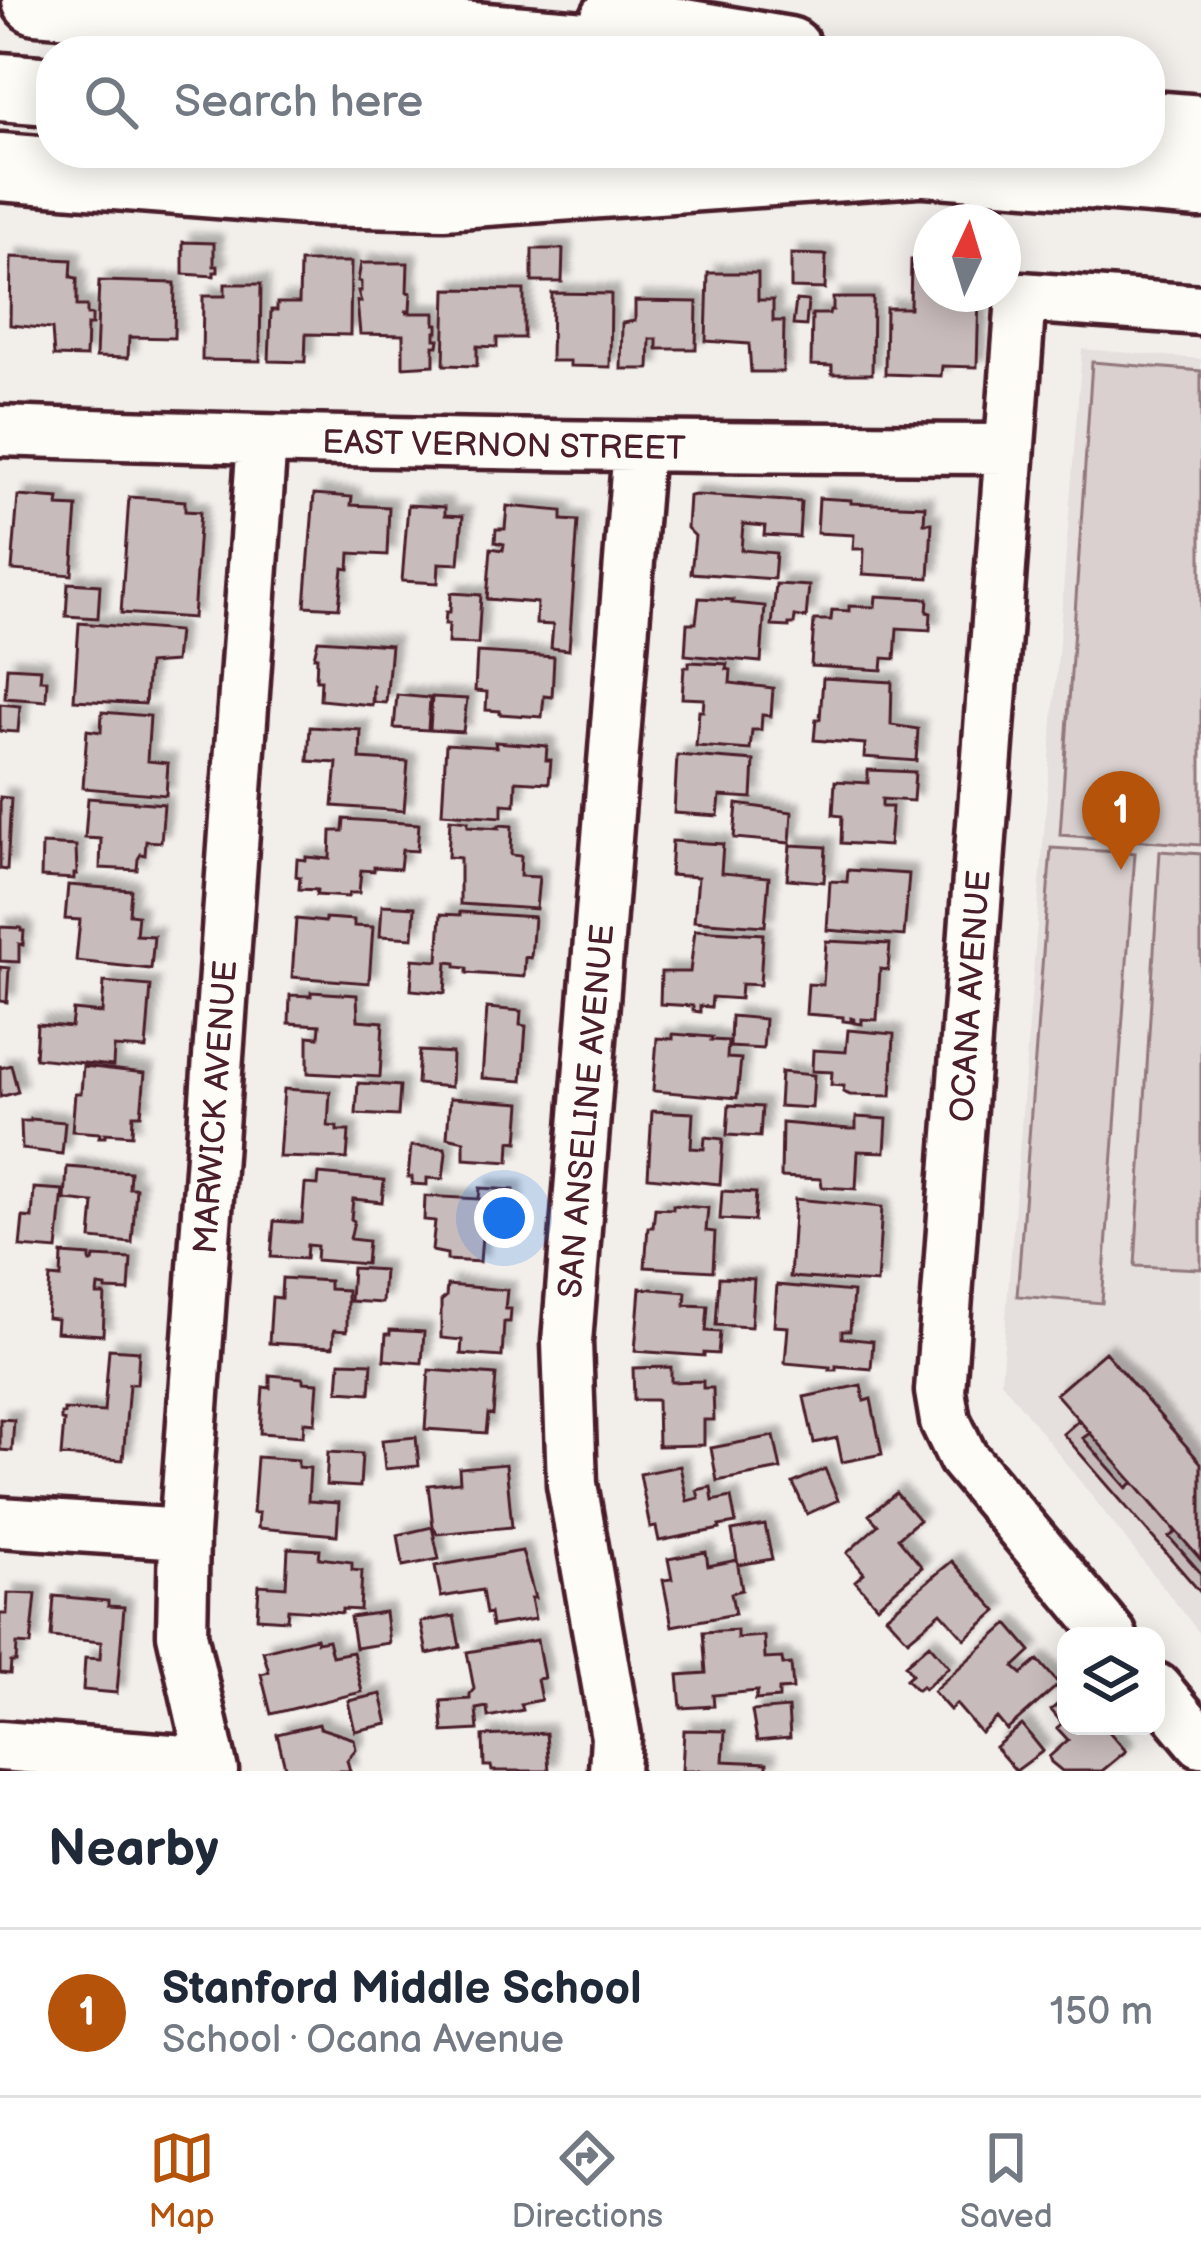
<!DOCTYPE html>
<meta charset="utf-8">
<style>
:root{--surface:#fff;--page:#f6f6f7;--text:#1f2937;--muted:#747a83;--line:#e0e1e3;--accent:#b45309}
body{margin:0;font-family:"Balsamiq Sans",sans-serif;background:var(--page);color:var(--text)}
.controls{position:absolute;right:36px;bottom:36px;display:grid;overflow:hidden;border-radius:24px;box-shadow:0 6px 30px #0003}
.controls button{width:108px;height:108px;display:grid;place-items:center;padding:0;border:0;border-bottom:3px solid var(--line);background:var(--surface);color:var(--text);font:60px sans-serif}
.compass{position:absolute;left:913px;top:204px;width:108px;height:108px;border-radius:50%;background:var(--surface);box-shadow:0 6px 30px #0003;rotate:4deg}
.you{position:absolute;left:504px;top:1218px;width:42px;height:42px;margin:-30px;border:9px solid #fff;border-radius:50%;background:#1a73e8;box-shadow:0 0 0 18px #1a73e833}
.badge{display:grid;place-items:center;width:78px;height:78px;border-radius:50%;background:var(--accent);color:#fff;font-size:39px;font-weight:700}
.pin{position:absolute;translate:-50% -99px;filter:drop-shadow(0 3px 6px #0008)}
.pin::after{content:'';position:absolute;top:63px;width:42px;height:36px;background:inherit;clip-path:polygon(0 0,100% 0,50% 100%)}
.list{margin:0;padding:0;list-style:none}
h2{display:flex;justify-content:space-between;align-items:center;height:156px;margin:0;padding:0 48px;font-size:51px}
h2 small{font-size:39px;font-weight:400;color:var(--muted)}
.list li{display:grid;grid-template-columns:78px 1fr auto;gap:36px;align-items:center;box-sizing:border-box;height:168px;padding:0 48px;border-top:3px solid var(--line)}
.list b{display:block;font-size:45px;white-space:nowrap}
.list p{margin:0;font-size:39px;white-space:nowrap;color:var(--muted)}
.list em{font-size:39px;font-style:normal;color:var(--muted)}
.icon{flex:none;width:66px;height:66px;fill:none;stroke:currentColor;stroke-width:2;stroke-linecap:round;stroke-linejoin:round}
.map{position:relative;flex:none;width:1201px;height:1771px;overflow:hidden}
.search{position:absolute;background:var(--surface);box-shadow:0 6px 30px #0003;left:36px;right:36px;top:36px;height:132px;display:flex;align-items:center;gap:30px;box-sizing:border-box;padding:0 42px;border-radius:48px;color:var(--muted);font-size:45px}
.sheet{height:324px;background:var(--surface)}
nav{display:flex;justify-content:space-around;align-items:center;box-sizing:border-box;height:168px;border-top:3px solid var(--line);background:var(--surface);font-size:33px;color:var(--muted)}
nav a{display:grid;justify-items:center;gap:6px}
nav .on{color:var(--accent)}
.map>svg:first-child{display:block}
.built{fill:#e5dfdd}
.park{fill:#d9d0cf;stroke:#92787d;stroke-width:3}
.building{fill:#c8bbbb;stroke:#4a1f2b;stroke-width:3;filter:url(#shadow)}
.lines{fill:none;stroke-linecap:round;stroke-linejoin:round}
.minor-casing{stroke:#4a1f2b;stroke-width:57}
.highway-casing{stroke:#4a1f2b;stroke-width:75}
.minor{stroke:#fdfcf7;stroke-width:48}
.highway{stroke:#fdfcf7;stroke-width:66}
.labels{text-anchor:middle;stroke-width:10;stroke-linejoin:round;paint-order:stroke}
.street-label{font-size:33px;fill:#4a1f2b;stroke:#fdfcf7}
</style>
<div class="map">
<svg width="1201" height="1771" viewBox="0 0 1201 1771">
<defs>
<filter id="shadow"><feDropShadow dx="8" dy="-8" stdDeviation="3" flood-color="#0004"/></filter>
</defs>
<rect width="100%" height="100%" fill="#f2efeb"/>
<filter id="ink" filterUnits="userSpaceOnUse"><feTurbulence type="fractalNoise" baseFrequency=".00833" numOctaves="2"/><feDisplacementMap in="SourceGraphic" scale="24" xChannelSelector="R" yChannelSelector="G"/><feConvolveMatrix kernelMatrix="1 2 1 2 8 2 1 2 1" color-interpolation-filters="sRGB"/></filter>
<g filter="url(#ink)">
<path class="built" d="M1082,349L1201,359V1635L1001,1381Z"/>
<path class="park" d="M1092,362L1201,371V845L1060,835Z
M1051,848L1135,853L1102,1303L1017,1296Z
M1160,851L1201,854V1269L1135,1266Z"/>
<path class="building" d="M183,242L214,243V266H218V272H214V276L183,274Z
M532,249H563L562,282H532Z
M791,254L826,255L825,289L791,288Z
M11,257L72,260L71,277L77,278V306H87V315H92V325H87L86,357L54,356L52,329L10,325Z
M911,260H931V294H979L977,367L942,366L941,376L885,374L886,308H910Z
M300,262H351L350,335L306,334L305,362L269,361L271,310H277V303H299Z
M361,263H408L407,292L411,293L410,311H406L407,313H435V324H438V332H435V339H439L438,346H434V365L403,367V335L360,334L357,301L361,302L358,291H361V282L358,281Z
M708,273H758V300H773V321H784L783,372H751L749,344L706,341Z
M99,281L175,283L174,338L129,337L128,358L96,357Z
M225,284H261L260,361L202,360L203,296H225Z
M446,289L524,290V338H497V347L477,346V366L444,365Z
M552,293L611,294L610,367L570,366V361H551Z
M833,298H873L872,374H832V366L811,365L812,314H829L830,310H833Z
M796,300L808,301L806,326L793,325Z
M635,301L697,302L696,349H657V339H650L649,369H621L622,323L635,321Z
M314,494L352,497L351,505L389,507L387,555L350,553L349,569L343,568L339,608L305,606Z
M696,495L801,502L799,537L764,535L765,526L743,524L741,550L776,553L774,579L691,573L695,536L687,528L689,496Z
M18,496L59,499L58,506L77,507L72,575L12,570Z
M129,497L185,501V511L200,512L193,618L121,613Z
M819,498L851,500V503L925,506L924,523H932L929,578L863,574L864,549H853L854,535L817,533Z
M408,505L445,507V515L463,516L459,564L439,563L438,583L402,581Z
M507,506L562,511V520L578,521L569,650L551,648L553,625L536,624L537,603L487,599L491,548L503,550L504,544L495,542L496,529H505Z
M68,583L100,585L98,618L66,616Z
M776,584L809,586L806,618L795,616L794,624H789V627L772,626Z
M451,593L481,595L478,644L448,643L449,624H445L446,612H450Z
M876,596L928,599L927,612L931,613L930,630L897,628L895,659L883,658L882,670L811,666L814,620H831L832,610L849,611V606L875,607Z
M699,598L733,600L732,603L765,606L761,662L685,655L687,623H696Z
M79,623L178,631L175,662L148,664L145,704L74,700Z
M318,640L391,645L386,703L373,702V684L372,705L320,700L321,680H316L317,657H314Z
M477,652L554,657L552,697L544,696L542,717L500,714V711L486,710L487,692L475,691Z
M689,662L727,664L726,669L731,670L730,683L773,688L771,716L762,715L761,730H752L750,750L696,746L699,711H703L704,699L682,698L684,667H689Z
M7,667L41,669L40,680H47L46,701L5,698Z
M823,678L892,682L891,725L918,729L916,761L864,757L865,744L814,740L816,719H820Z
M397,695L430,698L428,730L394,728Z
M432,697L467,699L463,732L430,730Z
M0,704L20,706L18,732L0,731Z
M102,712L150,716L147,761L168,763L166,795L83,788L87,730L101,732Z
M310,727L361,730L360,759L408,762L404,811L333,806L337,763L308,761Z
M495,742L547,746L546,760H551L549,783L516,781L515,805L502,804V817L442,813L446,744L496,747Z
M677,755L754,761L752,798L720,796L718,816L674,813Z
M868,770L915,772L913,801L882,799V807H892L889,846L841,843L842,816L833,815L835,781L868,783Z
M0,797L11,798L7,870L0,869Z
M88,798L164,804L161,842L146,841L145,855L141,854L138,859L137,870L100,868L101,839L85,838Z
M737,804L792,812L790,843L734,838Z
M344,819L419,824L417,851L402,850L400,869L374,867V871L361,870L359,893H350L348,897L316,895L317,890L299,889L300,877L296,876L297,859L306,860V857L330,859L331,831H343Z
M450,819L468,821V826L499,828V825L512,826L511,855L521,856L520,876L539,877L536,909L460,904V858L448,857Z
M672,841L723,844L721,873L769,877L765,926L694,921L698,877L670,875Z
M42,844L76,846L77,874H74V879L41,877Z
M790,845L826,847L824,882L787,879Z
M848,870L909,874L904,936L827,930L830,881L847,882Z
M68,885L131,890L129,914L138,915L136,935L154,936L151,969L76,961L80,920L65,919Z
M382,905L415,907L413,938L380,936Z
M460,912L534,917L531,958L525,957L524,977L467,973V968L456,967V963L447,962L445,993L411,990L413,959L438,961L441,914L460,915Z
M325,918L354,920V926L373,927L369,983L292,977L296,919L325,922Z
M0,927L21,928V931H24L23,945L19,944V962L0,961Z
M695,930L763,934L760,985L741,984L740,999L712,997L711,1007L700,1006V1012L693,1011V1006L660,1004L661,972H690Z
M826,941L890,944L888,970L880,969L877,1020L862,1019V1024L854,1023V1019L851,1018V1022L843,1021V1017L806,1014L808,984L823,985Z
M0,967L9,968L7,1002L0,1001Z
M104,982L151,986L146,1049L114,1047L113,1066L35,1058L37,1024L71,1027L73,1010L102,1013Z
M311,992L357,995L358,1020L383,1022L380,1077L308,1073V1036L319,1037L320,1025L289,1023L290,995L311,996Z
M487,1008L521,1011L520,1025L526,1026L522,1081L482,1078Z
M731,1016L765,1019L763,1049L730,1047Z
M848,1030L894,1034L891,1096L850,1095L843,1092L844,1086L831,1085L832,1072L812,1071L813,1050L846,1052Z
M673,1034L712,1037L711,1040L728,1041L727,1058L741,1059L737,1098L653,1091L657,1038L673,1039Z
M419,1051L452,1053L451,1087L417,1084Z
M0,1065L1,1068L11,1065L18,1092L0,1097Z
M83,1066L145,1073L141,1115H133L132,1135L105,1133V1137H99L100,1133L72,1131L75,1093H81Z
M781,1072L814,1075L812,1108L779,1106Z
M358,1083L400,1086L398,1116L356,1114Z
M284,1089L330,1092L328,1126L337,1127V1131H349L347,1159L279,1157Z
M450,1098L521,1103L518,1142L510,1141L509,1162L464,1159V1141L447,1137Z
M729,1105L762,1107L760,1137L727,1135Z
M652,1111L693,1113L691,1148L704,1149L705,1137L723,1139L720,1184L648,1177Z
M856,1117L887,1119L885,1152L858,1151L856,1189L822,1187L821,1179L781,1177L782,1123L849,1129H856Z
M31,1119L65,1122L62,1154L22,1149L21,1121H31Z
M411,1146L445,1148L446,1153L443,1179L427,1178V1185L412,1184V1177H408Z
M67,1167L130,1172L129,1188H136L132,1243L91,1239L94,1203L65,1200Z
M319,1174L384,1180L382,1202L353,1199L351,1219L354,1221L350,1239L368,1241L366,1264L316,1260L317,1246L307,1245L306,1259L271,1257L274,1221L302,1223L305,1184L318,1185Z
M34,1188L63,1190L57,1250L20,1247L23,1217L32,1218Z
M480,1188L514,1190L512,1224L483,1222L480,1262L447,1260V1254L432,1251L435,1221L424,1220L425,1196L479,1199Z
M722,1191L756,1193L754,1221L720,1219Z
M795,1199L882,1207L877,1283L790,1277Z
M673,1205L708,1208L706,1231L715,1232L713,1271L645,1267L648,1227H653L655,1208L673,1209Z
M62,1254L90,1256V1262H93L94,1257L131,1259L129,1291L106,1290V1287L98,1286L97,1295H105L103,1335L56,1332L57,1319L47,1318L50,1277L61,1278Z
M352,1268L384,1270L382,1303L350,1301Z
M719,1277L754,1279L751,1327L716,1325Z
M282,1278L329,1281V1289L347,1290V1331L334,1330L333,1347L269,1343L272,1297L281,1298Z
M447,1285L507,1290L505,1309H511L510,1322H504L502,1357L461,1354L462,1340L441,1338V1301L446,1297Z
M777,1285L853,1292L850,1331H842V1338L873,1341L871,1369L836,1366V1370H829L830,1367L785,1363L788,1327L774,1326Z
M640,1288L686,1292L685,1305L708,1306L706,1331L720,1332L718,1354L704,1353V1356L635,1351Z
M390,1330L424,1332L422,1363L384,1360L386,1334H390Z
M109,1349L139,1351L137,1384H129L123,1460L61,1456L64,1421L61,1420V1414H64V1410L104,1412Z
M1105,1352L1201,1463V1560L1056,1394Z
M340,1362L372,1363L370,1393L338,1391Z
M671,1367V1382L703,1381V1388H713L714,1420H704V1445L658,1446L657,1400H634L633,1368Z
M429,1370L496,1375L493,1415L488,1414L486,1433L425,1429Z
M270,1375L303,1378V1382L318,1383L315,1423L304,1422L303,1436L260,1433L263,1387L270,1388Z
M861,1385L864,1401L871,1399L882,1454L842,1462L837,1438L814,1443L804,1397Z
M0,1419L14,1420L12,1451L0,1450Z
M1079,1420L1090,1433L1083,1438L1127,1488L1133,1482L1176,1532L1169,1537L1201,1573V1593L1063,1434Z
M774,1436L781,1469L717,1481L711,1448Z
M416,1437L419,1466L385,1469L382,1440Z
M328,1452L362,1454L360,1487L326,1485Z
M257,1457L298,1460V1467L310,1468L308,1501L339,1503L337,1535L258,1528L259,1513H253Z
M506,1464L512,1527L437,1534L433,1526L428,1485L460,1482L459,1468Z
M680,1466L687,1501L699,1498L697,1490L711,1487L713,1501L731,1497L736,1523L719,1526L720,1529L659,1541L656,1527L650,1528L640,1474Z
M825,1469L838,1500L807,1514L793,1483Z
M896,1493L919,1520L898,1538L922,1567L877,1606L855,1581L864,1573L847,1553L878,1525L869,1515Z
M765,1525L772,1559L738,1565L732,1531Z
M432,1527L439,1559L403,1566L398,1535Z
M288,1548L320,1550L319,1558L352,1562V1570L362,1571L360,1610L342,1609V1613L288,1609L287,1620L257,1618L259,1585L286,1587Z
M522,1551L535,1598H531L535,1619L492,1626L490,1613L486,1614L482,1590L441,1597L435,1566Z
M706,1552L708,1566L737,1560L742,1590L731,1593L735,1614L672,1626L663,1580L672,1579L668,1559Z
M952,1561L997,1611L965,1639L941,1612L908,1640L886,1616Z
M8,1593L36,1594L31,1645L17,1644L16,1662H11L10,1674L0,1673V1614H7Z
M54,1596L108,1601V1606L124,1607L117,1693L83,1690L85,1658L100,1659L101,1642L51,1637Z
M385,1612L389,1643L355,1648L350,1617Z
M454,1616L460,1647L427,1654L421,1622Z
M1008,1624L1031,1651L1014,1667L1022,1674L1038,1660L1059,1684L1007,1730L997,1718L981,1733L956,1704L950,1710L933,1691Z
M737,1630V1638L764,1636L765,1659L782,1658L783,1665L791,1664L793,1689L779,1690V1698L755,1700L758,1691L713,1695L714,1706L681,1708L678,1675L706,1673L703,1632Z
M316,1638L317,1642L328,1640L332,1656L353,1652L362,1692L271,1714L261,1674L269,1672L263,1651Z
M537,1640L544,1678L537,1679L541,1700L521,1704L523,1710L488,1717L487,1707L476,1709L478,1730L443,1732L441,1701L470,1699V1694L474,1689L467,1652Z
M929,1644L949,1667L924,1689L922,1686L917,1690L906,1679L912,1674L905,1665Z
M381,1694L388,1724L355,1731L348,1701Z
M1066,1697V1726H1104L1126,1751L1102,1771H1062L1051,1762L1049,1757L1068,1740L1057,1728L1062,1723L1051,1710Z
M788,1708L790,1738L757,1741L752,1711Z
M319,1724L320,1728L354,1739L356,1749L347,1760L350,1771H286L277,1734Z
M1022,1725L1043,1751L1016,1771L995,1747Z
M684,1730L725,1731L723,1761L767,1763V1771H682Z
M546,1733L549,1771H492L491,1766H484L483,1736Z"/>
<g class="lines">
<defs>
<path id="minor" d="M0,431C336,443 672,448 1008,449
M0,1522L184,1534
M1112,1636L963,1458L945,1421L940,1391L1021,297L1201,310
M1156,1688L1201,1742
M0,1746L211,1762
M213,1771L182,1634L184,1534L262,440
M614,1771L616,1737L572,1484L567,1342L638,448"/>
<path id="highway" d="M36,0L657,51
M614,21L788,51
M0,87L51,91
M1150,125L1201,129
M876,158L1201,184
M0,167L319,192L443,195L917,162"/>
</defs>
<use href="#minor" class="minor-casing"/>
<use href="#highway" class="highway-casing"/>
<use href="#minor" class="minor"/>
<use href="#highway" class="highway"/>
</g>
</g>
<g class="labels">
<g class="street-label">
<text transform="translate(504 444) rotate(1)" y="12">EAST VERNON STREET</text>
<text transform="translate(969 996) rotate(-86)" y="12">OCANA AVENUE</text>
<text transform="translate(214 1107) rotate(-86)" y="12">MARWICK AVENUE</text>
<text transform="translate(585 1111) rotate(-85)" y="12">SAN ANSELINE AVENUE</text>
</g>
</g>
</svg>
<div class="controls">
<button><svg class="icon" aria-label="layers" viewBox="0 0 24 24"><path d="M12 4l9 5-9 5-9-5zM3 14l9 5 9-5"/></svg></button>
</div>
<svg class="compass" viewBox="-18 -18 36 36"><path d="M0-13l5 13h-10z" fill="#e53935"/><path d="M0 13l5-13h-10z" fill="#747a83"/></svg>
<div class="you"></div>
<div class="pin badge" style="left:1121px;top:870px">1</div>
<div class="search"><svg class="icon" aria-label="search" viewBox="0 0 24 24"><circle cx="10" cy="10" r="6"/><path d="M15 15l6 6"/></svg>Search here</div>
</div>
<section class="sheet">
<h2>Nearby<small></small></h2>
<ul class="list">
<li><span class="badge">1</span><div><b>Stanford Middle School</b><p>School · Ocana Avenue</p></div><em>150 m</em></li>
</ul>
</section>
<nav>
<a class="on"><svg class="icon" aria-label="map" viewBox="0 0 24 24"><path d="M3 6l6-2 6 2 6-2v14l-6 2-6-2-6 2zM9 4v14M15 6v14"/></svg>Map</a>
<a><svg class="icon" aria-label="directions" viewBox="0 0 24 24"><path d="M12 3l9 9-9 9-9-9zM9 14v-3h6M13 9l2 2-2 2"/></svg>Directions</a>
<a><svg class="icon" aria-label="saved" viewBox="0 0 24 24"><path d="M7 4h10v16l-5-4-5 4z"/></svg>Saved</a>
</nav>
